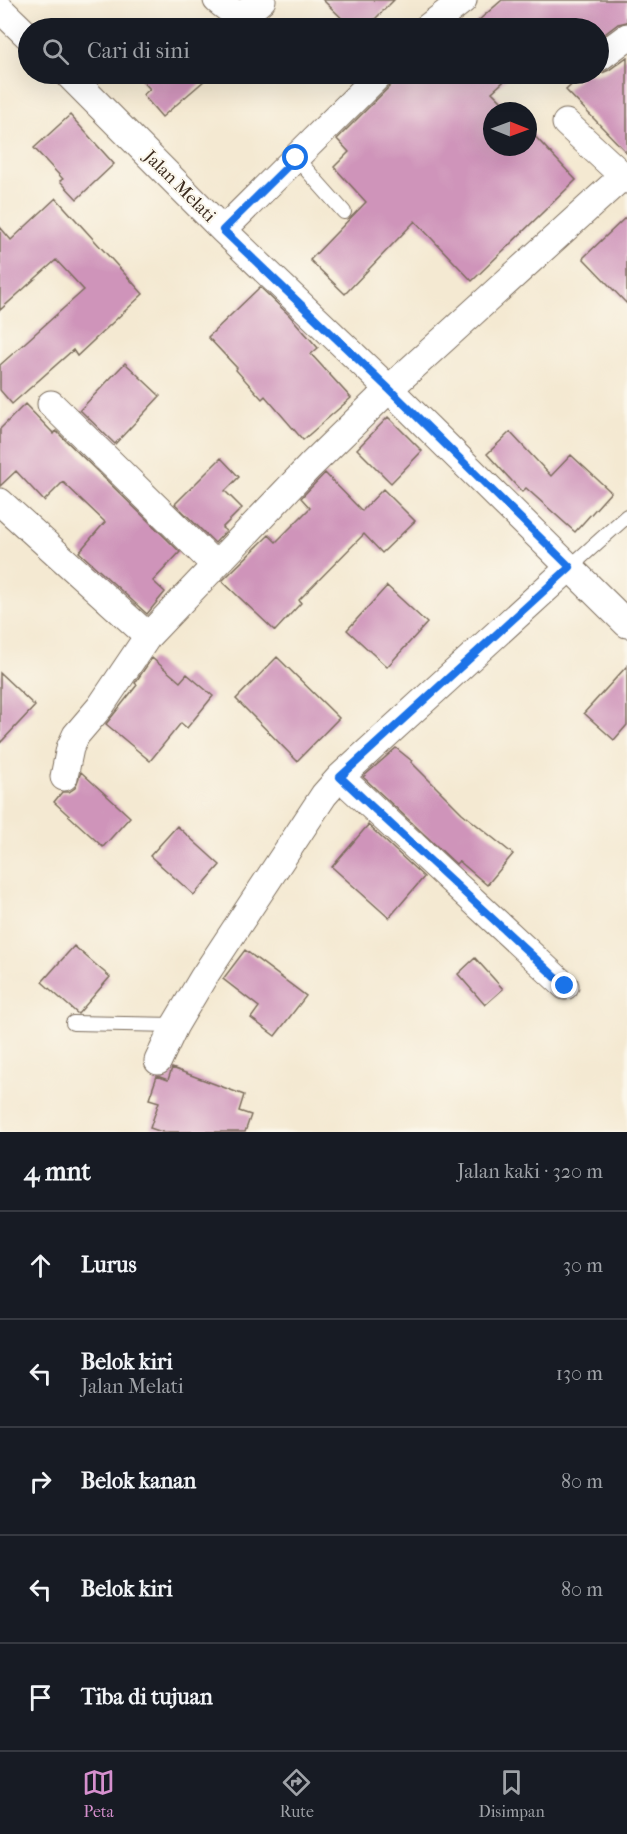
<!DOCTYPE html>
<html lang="id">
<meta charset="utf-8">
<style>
:root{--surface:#171b24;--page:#20242c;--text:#f1f3f6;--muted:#9ea1a6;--line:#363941;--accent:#d690ce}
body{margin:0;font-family:"IM FELL French Canon",serif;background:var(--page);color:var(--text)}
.compass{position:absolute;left:483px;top:102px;width:54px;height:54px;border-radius:50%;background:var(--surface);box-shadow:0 6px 24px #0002;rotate:91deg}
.stop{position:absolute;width:18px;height:18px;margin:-14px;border:4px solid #1a73e8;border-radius:50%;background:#fff}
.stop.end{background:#1a73e8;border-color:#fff;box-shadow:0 2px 6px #0008}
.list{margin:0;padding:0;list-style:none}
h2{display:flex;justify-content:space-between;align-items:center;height:78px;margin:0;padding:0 24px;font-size:26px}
h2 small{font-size:20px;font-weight:400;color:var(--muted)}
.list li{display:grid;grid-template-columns:39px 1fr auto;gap:18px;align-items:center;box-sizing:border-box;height:108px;padding:0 24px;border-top:2px solid var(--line)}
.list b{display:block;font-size:22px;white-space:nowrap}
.list p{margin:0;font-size:20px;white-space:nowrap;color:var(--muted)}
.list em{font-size:20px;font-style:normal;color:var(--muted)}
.icon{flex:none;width:33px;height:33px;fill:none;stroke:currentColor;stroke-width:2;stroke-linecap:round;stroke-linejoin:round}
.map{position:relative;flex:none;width:627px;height:1132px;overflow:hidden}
.search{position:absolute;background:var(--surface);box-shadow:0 6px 24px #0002;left:18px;right:18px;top:18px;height:66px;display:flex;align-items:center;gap:15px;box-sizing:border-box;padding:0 21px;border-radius:33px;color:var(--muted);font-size:22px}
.sheet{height:618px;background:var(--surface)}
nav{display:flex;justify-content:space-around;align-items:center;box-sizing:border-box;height:84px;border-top:2px solid var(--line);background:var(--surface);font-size:16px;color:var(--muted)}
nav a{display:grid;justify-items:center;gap:3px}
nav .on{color:var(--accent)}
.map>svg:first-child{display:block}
.building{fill:#cf94ba}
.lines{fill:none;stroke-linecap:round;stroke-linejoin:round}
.lane-casing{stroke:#7c6d5d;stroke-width:16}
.street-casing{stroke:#7c6d5d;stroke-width:29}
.lane{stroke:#fff;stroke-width:14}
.street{stroke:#fff;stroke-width:27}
.route{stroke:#1a73e8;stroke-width:8}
.labels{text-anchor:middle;stroke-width:4.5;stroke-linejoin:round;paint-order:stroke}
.street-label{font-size:18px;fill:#3b2a1e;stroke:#fbf7ec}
</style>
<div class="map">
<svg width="627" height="1132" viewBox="0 0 627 1132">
<rect width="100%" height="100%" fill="#fbf7ec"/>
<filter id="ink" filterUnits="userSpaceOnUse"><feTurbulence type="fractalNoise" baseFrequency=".0167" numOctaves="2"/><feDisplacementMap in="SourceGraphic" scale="12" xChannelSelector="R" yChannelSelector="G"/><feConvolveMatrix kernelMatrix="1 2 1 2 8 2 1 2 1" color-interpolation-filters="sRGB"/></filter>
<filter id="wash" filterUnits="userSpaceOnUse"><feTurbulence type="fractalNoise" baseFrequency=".008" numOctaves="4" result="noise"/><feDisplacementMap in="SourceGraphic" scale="24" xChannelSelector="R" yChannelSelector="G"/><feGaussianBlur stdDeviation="1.35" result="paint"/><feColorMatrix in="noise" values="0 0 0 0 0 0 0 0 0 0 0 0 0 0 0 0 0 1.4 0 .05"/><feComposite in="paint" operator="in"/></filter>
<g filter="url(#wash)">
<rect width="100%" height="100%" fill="#f4e9d2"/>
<g id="blocks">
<path class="building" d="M323,0H394L366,28H352Z
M502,0H627V22L618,24L598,39V28H470Z
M627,57V153L566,90L583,74L602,73L609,70Z
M136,74H212L162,117L143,95L150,89Z
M395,74H512L492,92L511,111H492V147H528V129L576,180L472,281L415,221L345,294L310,260L366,202L334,167L349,152L337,139L391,85L395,79Z
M70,115L114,164L77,199L60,181L63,179L34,148Z
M56,198L143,294L77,356L73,350L12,404L0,390V365L84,290L56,260L0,310V227L11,240Z
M627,216V304L583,258Z
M260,287L289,315L318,348L311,354L351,398L303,440L265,396L262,399L236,370L237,368L208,337Z
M125,363L160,396L115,444L80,410Z
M25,404L54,434L56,431L180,552L153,581L165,592L147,614L79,552L105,522L63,482L44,501L16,471L0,486V429Z
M388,417L422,451L391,483L357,449Z
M510,432L551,476L571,455L611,492L575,532L526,488L522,492L487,454Z
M221,458L239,477L225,491L242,508L222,528L226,531L215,543L175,504Z
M325,473L362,511L383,489L415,521L382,553L364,534L299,600L301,603L275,631L222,581L269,535L276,542L310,508L301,498Z
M387,586L427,623L387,667L347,630Z
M277,657L339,718L297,761L236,699Z
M152,658L180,682L187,674L213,696L187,728L181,723L150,761L106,724L137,685L135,683Z
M627,666V725L614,740L584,713Z
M0,673L35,706L0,743Z
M396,748L412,761L411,762L462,813L513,854L487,885L459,861L456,864L363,777Z
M81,772L130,817L103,847L54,802L62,792H69L75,788Z
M368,825L424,877L389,918L332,867Z
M177,826L220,865L194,895L150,856Z
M74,946L110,977L78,1014L42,982Z
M245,950L306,996L275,1036L251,1018L259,1007L223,979Z
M475,958L503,989L485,1005L458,974Z
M172,1068L244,1095L239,1111L251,1115L245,1132H162L150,1128L159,1102L149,1099L157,1076L168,1080Z"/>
</g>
</g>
<g filter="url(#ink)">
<use href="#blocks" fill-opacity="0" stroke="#7c6d5d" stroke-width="1.5"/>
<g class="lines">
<defs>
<path id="lane" d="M296,158L344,212
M570,567L627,516
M73,1023L175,1025"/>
<path id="street" d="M217,0C237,17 242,18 262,0
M0,9L28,36
M427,28L463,0
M600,57L627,37
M68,74L223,230L389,389L627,624
M566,123L623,176
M223,230L380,74
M51,404L215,565
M0,502L148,636
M64,777L70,748L76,735L100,707L148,636L310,466L389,389L623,176L627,180
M340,777L565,986
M158,1061L175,1025L203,978L324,795L340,777L570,567"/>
</defs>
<use href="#lane" class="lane-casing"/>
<use href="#street" class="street-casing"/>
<use href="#lane" class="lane"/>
<use href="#street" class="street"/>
</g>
</g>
<g class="lines" filter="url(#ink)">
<path class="route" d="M296,158L223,230L389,389L570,567L340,777L565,986"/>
</g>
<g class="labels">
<g class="street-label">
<text transform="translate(180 186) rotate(45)" y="6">Jalan Melati</text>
</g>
</g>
</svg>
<svg class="compass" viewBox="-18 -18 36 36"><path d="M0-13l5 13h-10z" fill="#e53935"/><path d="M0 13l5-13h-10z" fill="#9ea1a6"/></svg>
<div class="stop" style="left:296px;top:158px"></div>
<div class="stop end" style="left:565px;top:986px"></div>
<div class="search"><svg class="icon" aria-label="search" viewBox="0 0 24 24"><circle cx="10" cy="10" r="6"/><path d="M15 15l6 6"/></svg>Cari di sini</div>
</div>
<section class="sheet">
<h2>4 mnt<small>Jalan kaki · 320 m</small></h2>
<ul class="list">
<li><svg class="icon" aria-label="ahead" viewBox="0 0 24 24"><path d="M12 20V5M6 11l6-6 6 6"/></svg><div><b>Lurus</b></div><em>30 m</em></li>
<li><svg class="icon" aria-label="left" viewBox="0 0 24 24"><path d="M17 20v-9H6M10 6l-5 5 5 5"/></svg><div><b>Belok kiri</b><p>Jalan Melati</p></div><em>130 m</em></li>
<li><svg class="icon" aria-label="right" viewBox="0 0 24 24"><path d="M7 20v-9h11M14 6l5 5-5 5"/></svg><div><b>Belok kanan</b></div><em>80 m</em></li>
<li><svg class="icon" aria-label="left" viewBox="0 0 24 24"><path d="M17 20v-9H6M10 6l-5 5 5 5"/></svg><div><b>Belok kiri</b></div><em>80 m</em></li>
<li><svg class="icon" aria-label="arrive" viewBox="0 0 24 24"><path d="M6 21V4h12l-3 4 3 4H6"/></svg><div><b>Tiba di tujuan</b></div></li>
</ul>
</section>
<nav>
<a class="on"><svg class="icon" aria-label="map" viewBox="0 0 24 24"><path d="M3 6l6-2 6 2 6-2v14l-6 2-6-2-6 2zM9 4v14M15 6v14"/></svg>Peta</a>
<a><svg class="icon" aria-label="directions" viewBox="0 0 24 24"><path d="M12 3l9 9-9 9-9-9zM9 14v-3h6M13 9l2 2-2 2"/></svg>Rute</a>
<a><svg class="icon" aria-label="saved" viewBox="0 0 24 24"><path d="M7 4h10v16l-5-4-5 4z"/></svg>Disimpan</a>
</nav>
